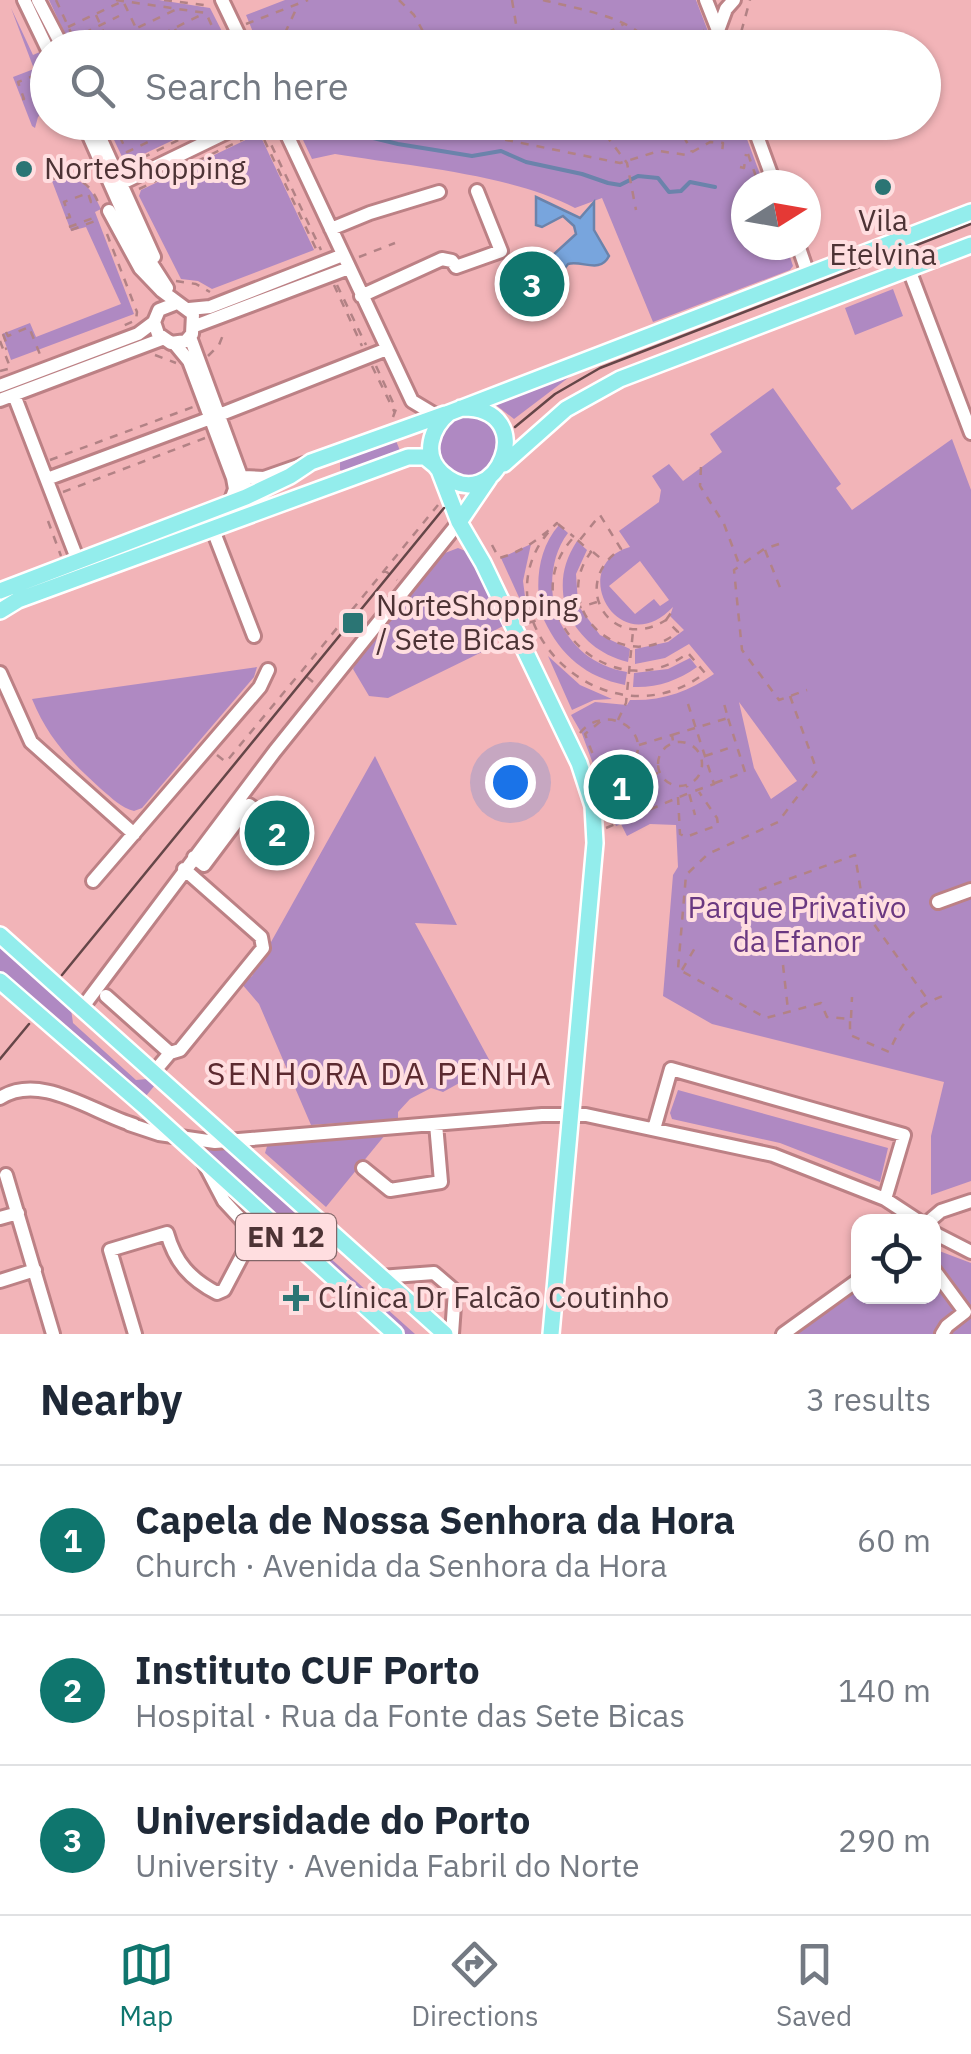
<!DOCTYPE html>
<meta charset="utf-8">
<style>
:root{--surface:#fff;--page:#f6f6f7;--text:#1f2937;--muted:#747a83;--line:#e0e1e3;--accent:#0f766e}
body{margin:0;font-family:"IBM Plex Sans",sans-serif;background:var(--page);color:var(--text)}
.controls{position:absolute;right:30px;bottom:30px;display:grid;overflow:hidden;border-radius:20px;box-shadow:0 2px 8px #0004}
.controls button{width:90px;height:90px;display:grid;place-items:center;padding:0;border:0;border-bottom:2px solid var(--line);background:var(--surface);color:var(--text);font:50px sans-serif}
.compass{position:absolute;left:731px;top:170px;width:90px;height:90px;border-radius:50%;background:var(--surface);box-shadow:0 2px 8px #0004;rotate:79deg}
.you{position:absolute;left:510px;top:782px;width:35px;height:35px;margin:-25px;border:8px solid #fff;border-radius:50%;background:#1a73e8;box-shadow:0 0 0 15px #1a73e833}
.badge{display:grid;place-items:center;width:65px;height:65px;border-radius:50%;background:var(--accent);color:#fff;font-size:32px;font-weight:700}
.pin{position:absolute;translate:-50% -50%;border:5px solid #fff;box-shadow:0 2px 10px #0006}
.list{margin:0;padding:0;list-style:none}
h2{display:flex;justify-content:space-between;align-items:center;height:130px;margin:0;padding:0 40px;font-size:42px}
h2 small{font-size:32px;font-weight:400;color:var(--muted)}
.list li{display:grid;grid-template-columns:65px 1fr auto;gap:30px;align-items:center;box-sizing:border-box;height:150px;padding:0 40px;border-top:2px solid var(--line)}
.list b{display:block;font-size:38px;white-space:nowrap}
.list p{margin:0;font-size:32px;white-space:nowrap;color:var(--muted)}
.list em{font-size:32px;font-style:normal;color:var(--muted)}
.icon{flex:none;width:55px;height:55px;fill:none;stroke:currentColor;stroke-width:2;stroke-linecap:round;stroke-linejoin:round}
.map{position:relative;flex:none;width:971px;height:1334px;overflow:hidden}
.search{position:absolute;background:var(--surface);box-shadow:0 2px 8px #0004;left:30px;right:30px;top:30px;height:110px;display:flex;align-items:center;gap:25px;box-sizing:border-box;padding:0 35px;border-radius:55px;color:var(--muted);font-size:38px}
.sheet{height:580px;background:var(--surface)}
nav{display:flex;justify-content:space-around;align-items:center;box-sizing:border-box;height:140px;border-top:2px solid var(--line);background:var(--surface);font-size:28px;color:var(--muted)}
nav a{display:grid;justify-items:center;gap:5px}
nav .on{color:var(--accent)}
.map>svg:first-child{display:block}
.green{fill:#af89c2;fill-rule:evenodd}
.water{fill:#78a5dd;stroke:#6b83ab;stroke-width:2.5}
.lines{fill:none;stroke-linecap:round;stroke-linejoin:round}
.stream{stroke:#6b83ab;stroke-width:4}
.minor-casing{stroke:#bc8185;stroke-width:18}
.major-casing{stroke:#fff;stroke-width:20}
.path{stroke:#b28285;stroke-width:2.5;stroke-dasharray:8 8;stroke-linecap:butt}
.minor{stroke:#fff;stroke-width:12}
.major{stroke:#93edec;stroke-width:15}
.tram{stroke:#654648;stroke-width:2.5}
.poi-dot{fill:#2b7574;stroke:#ffdee0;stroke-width:4}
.labels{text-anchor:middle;stroke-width:8;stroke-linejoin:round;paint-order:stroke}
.shield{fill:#ffdee0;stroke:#826668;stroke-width:2.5}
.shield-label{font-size:28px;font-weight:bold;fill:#4d3335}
.poi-label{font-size:30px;fill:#4d3335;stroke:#ffdee0;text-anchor:start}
.park-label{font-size:30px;fill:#6a3881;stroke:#ffdee0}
.neighbourhood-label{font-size:32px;letter-spacing:2.5px;fill:#5c2a30;stroke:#ffdee0}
</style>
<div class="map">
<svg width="971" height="1334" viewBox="0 0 971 1334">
<rect width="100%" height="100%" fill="#f2b4b8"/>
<path class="green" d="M49,0H159L210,8L230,47H71Z
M285,0H696L714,47H259L246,15Z
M11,8L33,55L42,51L45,57L47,109L38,117L35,128L32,126L13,77L34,69Z
M106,123H209L125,163Z
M295,123H741L764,185H746V245H786L793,266L790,270L653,322L602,198L575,208C511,174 407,166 335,154L312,159Z
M256,135L261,137L314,250L212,289L198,281L181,279L139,196L141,190Z
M69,178C87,181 94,194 101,209L95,212L134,314L11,360L2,334L30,323L36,337L121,304L86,227L71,231L52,181Z
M893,289L903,316L855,335L845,308Z
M617,352L572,375L514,419L492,402Z
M773,388L841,484L836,488L852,510L952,439L971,490V1181L931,1195V1136L944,1082L712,1024L663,996L673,875L678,867L676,825L650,824L627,836L621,824L616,826L582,734L571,715L595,702L627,705L630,700C662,701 688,692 714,674L689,644L665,658L635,664V649L668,642L684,630L670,616L673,607C619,664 565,565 630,547L619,531L659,502L661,490L652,476L669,464L683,481L722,452L710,434ZM640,561L669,600L660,606L654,599L635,614L609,586ZM739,702L797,781L771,799L754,768Z
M438 445a31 31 0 1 1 62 0a31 31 0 1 1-62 0Z
M394,436L401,453L348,473L340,470V459Z
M559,525L568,533C552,554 549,583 555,609L541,613C535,582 538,549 559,525Z
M577,541L587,550L576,574L578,603L565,606C560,581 563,563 577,541Z
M531,544L523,581L526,604H522L501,558Z
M458,548L473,554L505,625L480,638L482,652L388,698L369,696L353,669L358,659L445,553Z
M580,608L600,635L630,649L628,662C598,654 582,639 567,613Z
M557,616C571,647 593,666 627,672L625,685C586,677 561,656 544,620Z
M548,656L580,685L612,699L594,700L572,710Z
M690,658L697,667C677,681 657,688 633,687L634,673L668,669Z
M257,667L254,677L142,808L134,811C121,808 112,798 101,789C70,761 48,738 32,699Z
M375,756L457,925L415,923L492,1065L443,1092L431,1088L410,1099L398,1112V1119L311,1125L259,1004L241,983L252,976Z
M0,947L71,1009L73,1023L136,1080L147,1079L155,1085L146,1096L116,1075L0,972Z
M678,1090L888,1148L880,1182L780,1143L672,1119L670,1113Z
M385,1135L326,1207L265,1153L268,1143Z
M223,1147L302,1217L300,1231L415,1334H405L202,1152L203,1148Z
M934,1249L971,1263V1334H794L858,1289V1296H934Z"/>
<path class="water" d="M536,197L580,218L594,202V230L609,256C600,274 582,260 568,264L553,283L515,300L505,291L503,269L510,265L541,266L576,234L574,226L563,216L542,227L536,225Z"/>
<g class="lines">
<path class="stream" d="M491,48L586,42
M342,122L365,136L398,144L472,156L501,151L526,162L582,174L608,183L620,185L638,176L658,178L669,192L681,191L690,182L715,187"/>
<defs>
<path id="minor" d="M24,0L48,50
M38,0L63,48
M222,0L245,48
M706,0L725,48
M719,28L726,9L734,0
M83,122L133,235L167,288
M93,122L154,257
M281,122L412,401L437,416
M752,122L775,185
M122,183L248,122
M109,211L140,268L162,291L193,314L192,334L186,341L171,343L158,334L154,322L159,310L177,303
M331,229L370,213L439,192
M798,245L808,274
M908,267L971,433
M361,296L442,259L452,261L456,267L501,251L477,191
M189,309L210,307L343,255
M195,326L349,268
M190,337L245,487L244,504L199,526
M175,344L189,361L233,478L235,489L230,503
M0,386L138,334L154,322
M14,395L78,561
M0,400L162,339
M219,415L387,349
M243,477L264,478L304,464
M47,479L211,418
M213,530L254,636
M0,673L31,742L134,834
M194,857L204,865L249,805L256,810
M93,881L260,687L268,670
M938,902L971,890
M106,996L170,1053
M82,1008L275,751L459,522
M154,1072L170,1053L180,1050L263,948L261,937L184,869
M0,1098C41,1072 93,1113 134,1125
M129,1124L159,1134L215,1142L542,1115H586L773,1155L885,1199L920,1222
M654,1129L671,1069L904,1135L885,1199
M363,1168L390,1190L441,1182L436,1124
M6,1175L53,1334
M0,1218L18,1213
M928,1222L941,1211L971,1201
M934,1233L971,1252
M934,1270L965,1312L947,1326L942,1334
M380,1277L434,1273L455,1291L452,1334
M0,1281L35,1270
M135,1334L110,1250L167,1233C175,1262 190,1279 217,1293L224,1290L252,1237L249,1228L224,1201L203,1161
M783,1334L858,1280"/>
<path id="major" d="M461,408C543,406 496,521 442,473C422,455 431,428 449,413L971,212
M504,464L566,409L620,379L971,245
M439,470L459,522L483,563L579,763L593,806L595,843L551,1334
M459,522L489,478
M0,591L246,497L290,476L311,462L445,414
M0,611L18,600L408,457H425L436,466
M0,935L445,1334
M0,981L144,1106L395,1334"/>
</defs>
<use href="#minor" class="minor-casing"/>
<use href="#major" class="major-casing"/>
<path class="path" d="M56,0L78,48
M116,0L206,13L222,48
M164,0L211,6
M399,0L414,15L432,48
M512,0L520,48
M543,0C569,7 645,19 649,48
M96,15L105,35
M246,24L308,0
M68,27L123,1L135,26
M175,29L184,48
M84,33L119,16
M737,47L750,0
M95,48L175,10
M134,48L205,13
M186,48L209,36
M278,48L298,5
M579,48L624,24
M659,48L704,30
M22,99H24L18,82L41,73L36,56
M113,122L127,152L190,122
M146,122L154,139
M461,122L487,136L620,163L659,151L687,155L710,142L723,143L722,153
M596,122L627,163L636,210
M676,122L692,152
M125,129L139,122
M274,133L268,138L321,250
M748,154L759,185
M128,165L215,122
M740,167L744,168L746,154
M52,179C74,174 89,181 98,202
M139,189L260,131L317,251
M66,218L70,217L64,202L88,193L91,202L95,200
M69,227L96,217
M71,230L98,220
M107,234L137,312L136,320L123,326
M359,257L395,243
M176,281L196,284L210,292
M334,285L362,346
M337,285L366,345
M6,332L8,336L29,327L41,357
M3,334L8,348L5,349
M0,341L10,367
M155,355L176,363
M208,356L219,345L225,330
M372,366L395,413
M376,366L396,409L393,417
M0,371L12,368
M50,460L193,407
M701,467L700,486L724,524L739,564
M63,492L205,438
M48,521L61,556
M558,524L574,537
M779,544L764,549L734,570L742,650L779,700L807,690
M492,545L499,558C522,552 539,539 557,523C467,609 598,748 701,676L705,673L688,653C609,713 508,607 574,537L591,552C548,609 622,677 678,632L666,620C610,655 568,583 621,549L600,515L579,541
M765,550L781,590
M593,552L605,562
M384,570L397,580
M666,620L673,610
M528,623L597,602
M313,682L301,672L438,505
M790,696L817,771L778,822L708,854L686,875L678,969L766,1018L821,1003L827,1017L850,1019V1035L889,1052C904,1019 912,1007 948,994
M688,704L714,784L689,793L695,815
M618,720L626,703L633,631
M580,733C606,701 658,732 630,767
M672,735L728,718L723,700
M658 764a22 22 0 1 1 44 0a22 22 0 1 1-44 0Z
M639,745L672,735L673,741
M217,755L226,762L300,673
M705,756L735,746
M598,768L585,734L601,721
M638,780L658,773
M715,783L745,772L728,718
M678,797L680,834L686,837L718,825L717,818L699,792
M619,823L598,770L625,757L648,809
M606,828L689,793L687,786
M759,890L855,855L864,910L928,1000
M783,965L788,1010
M682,970L696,946
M851,1018L852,997"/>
<use href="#minor" class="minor"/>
<use href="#major" class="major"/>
<path class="tram" d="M515,427L555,394L600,368L971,224
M62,975L444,508
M0,1059L29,1024"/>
</g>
<g class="poi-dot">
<circle cx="24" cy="169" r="10"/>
<circle cx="883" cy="187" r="10"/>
<rect x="341" y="611" width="24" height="24" rx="5"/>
<path d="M291 1283h10v10h10v10h-10v10h-10v-10h-10v-10h10z"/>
</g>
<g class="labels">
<rect class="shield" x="236" y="1214" width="100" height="46" rx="8"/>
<g class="shield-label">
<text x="286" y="1247">EN 12</text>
</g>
<g class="poi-label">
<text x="44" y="179">NorteShopping</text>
<text x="883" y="231" text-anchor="middle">Vila<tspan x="883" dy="34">Etelvina</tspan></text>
<text x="376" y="616">NorteShopping<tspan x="376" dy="34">/ Sete Bicas</tspan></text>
<text x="318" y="1308">Clínica Dr Falcão Coutinho</text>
</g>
<g class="park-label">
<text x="797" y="918">Parque Privativo<tspan x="797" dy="34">da Efanor</tspan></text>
</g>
<g class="neighbourhood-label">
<text x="380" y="1085">SENHORA DA PENHA</text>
</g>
</g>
</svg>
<div class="controls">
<button><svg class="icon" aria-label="locate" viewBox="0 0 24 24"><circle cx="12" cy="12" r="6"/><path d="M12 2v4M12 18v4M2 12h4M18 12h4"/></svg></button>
</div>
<svg class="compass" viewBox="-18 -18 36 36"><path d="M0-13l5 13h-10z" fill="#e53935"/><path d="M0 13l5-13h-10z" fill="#747a83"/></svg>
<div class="you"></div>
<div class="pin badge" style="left:621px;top:787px">1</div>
<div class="pin badge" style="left:277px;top:833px">2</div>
<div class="pin badge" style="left:532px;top:284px">3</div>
<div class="search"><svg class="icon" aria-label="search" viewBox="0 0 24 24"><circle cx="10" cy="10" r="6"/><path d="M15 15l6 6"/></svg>Search here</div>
</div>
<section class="sheet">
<h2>Nearby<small>3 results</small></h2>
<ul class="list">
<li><span class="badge">1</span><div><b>Capela de Nossa Senhora da Hora</b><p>Church · Avenida da Senhora da Hora</p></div><em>60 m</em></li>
<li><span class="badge">2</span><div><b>Instituto CUF Porto</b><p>Hospital · Rua da Fonte das Sete Bicas</p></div><em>140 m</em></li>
<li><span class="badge">3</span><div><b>Universidade do Porto</b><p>University · Avenida Fabril do Norte</p></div><em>290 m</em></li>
</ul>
</section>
<nav>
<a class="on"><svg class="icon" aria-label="map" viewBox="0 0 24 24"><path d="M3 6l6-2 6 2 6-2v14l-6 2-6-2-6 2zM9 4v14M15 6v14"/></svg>Map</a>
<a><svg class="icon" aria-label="directions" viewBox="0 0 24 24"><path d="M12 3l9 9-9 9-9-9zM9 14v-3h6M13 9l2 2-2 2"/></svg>Directions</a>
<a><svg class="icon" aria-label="saved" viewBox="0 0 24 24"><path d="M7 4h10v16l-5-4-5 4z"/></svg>Saved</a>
</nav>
